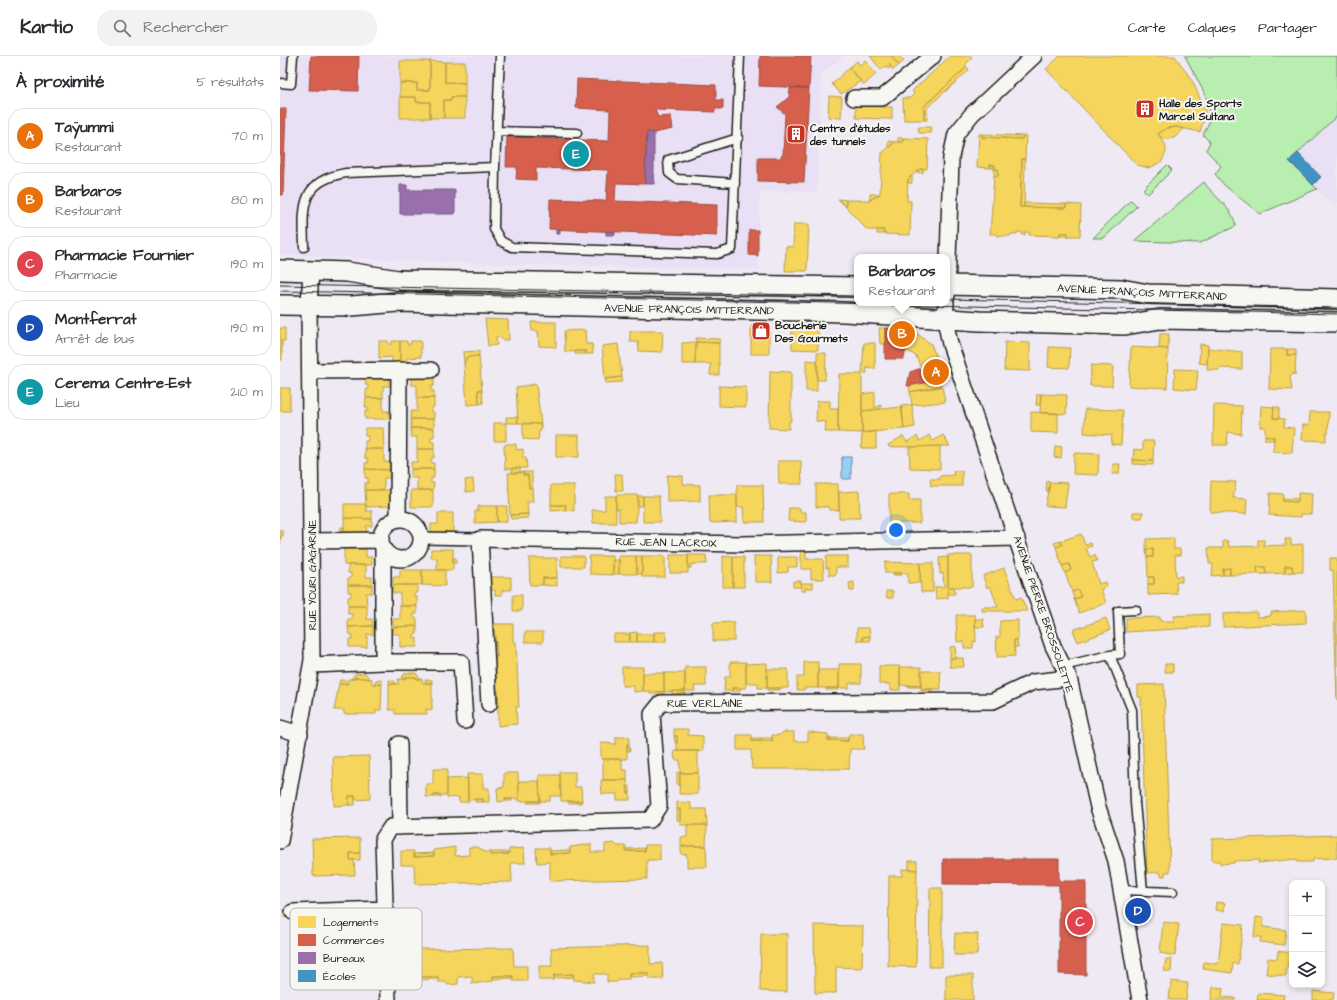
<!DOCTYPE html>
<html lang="fr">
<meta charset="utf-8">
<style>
:root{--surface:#fff;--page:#f2f2f3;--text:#2b2b33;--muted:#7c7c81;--line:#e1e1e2;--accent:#c8321e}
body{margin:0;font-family:"Architects Daughter",sans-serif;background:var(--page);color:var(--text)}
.controls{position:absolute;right:12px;bottom:12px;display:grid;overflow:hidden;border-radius:8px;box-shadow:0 2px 6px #0003}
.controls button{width:36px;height:36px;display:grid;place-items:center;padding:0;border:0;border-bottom:1px solid var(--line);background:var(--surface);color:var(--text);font:20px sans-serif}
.you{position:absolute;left:616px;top:474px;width:14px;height:14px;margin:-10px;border:3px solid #fff;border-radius:50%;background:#1a73e8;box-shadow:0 0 0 6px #1a73e833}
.badge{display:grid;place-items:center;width:26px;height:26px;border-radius:50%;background:var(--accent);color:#fff;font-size:13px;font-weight:700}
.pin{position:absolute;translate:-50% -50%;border:2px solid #fff;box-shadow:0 1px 4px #0006}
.popup{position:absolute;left:574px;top:198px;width:96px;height:52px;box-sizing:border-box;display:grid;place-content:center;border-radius:8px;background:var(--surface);filter:drop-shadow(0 1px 3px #0005);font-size:13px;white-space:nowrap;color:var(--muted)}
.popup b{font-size:15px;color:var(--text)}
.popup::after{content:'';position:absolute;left:50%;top:100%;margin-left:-8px;border:8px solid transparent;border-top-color:var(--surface)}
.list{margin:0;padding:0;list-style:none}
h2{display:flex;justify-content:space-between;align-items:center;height:52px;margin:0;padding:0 16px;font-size:17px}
h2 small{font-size:13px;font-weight:400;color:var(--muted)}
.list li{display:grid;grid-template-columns:26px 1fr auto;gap:12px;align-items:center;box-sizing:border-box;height:56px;margin:0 8px 8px;padding:0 8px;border:1px solid var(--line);border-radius:16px}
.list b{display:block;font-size:15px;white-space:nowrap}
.list p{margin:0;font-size:13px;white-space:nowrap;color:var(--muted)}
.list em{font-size:13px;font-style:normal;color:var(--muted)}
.icon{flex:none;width:22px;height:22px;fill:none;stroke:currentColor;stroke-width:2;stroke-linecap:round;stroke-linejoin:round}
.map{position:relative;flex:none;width:1057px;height:944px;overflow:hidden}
header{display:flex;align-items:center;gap:24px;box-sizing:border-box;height:56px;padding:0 20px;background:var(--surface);border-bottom:1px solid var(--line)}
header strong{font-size:19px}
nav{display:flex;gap:22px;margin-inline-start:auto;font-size:14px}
.search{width:280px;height:36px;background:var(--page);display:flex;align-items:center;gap:10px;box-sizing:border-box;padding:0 14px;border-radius:16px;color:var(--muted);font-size:15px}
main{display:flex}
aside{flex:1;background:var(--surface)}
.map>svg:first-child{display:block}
.built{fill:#eae0f6}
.green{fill:#b8eeaf;stroke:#6a8566}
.water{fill:#95d1f6;stroke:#65899f}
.homes{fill:#f6d55c;stroke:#b59e49}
.shops{fill:#d6604d;stroke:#9e4c3e}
.offices{fill:#9970ab;stroke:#745780}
.schools{fill:#4393c3;stroke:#376f91}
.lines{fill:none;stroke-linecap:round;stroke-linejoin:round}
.service-casing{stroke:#1c1c1c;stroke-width:11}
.pedestrian-casing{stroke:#1c1c1c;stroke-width:14}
.minor-casing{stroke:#1c1c1c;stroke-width:18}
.tertiary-casing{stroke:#1c1c1c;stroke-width:22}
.service{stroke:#f6f6f2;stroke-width:8}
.pedestrian{stroke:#f6f6f2;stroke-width:11}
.minor{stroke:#f6f6f2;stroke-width:15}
.tertiary{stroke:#f6f6f2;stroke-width:19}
.tram{stroke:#1c1c1c;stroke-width:1}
.labels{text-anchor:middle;stroke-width:4;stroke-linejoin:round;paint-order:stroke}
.poi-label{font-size:11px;font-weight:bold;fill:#1c1c1c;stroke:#f6f6f2;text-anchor:start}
.street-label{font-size:11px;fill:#1c1c1c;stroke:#f6f6f2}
.key{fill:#f6f6f2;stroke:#b5b5b2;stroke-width:1}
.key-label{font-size:11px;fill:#1c1c1c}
</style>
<header>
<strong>Kartio</strong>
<div class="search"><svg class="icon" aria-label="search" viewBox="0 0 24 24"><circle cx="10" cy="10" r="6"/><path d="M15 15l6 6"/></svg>Rechercher</div>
<nav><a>Carte</a><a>Calques</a><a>Partager</a></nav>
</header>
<main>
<aside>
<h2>À proximité<small>5 résultats</small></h2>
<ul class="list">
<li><span class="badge" style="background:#e8710a">A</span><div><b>Taÿummi</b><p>Restaurant</p></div><em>70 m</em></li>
<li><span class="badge" style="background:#e8710a">B</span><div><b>Barbaros</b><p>Restaurant</p></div><em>80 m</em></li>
<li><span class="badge" style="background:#e0444e">C</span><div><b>Pharmacie Fournier</b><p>Pharmacie</p></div><em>190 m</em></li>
<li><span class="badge" style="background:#1a4fb4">D</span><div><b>Montferrat</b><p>Arrêt de bus</p></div><em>190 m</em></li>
<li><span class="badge" style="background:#0f9aa8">E</span><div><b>Cerema Centre-Est</b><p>Lieu</p></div><em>210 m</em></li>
</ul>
</aside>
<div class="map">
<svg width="1057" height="944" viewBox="0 0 1057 944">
<rect width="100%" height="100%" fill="#efe9f4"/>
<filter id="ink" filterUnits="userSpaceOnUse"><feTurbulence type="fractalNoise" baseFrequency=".025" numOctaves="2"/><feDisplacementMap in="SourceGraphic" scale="8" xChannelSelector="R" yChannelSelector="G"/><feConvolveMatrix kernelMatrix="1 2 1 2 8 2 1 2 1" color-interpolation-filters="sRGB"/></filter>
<g filter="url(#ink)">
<path class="built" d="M0,0H564L541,19L537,136L480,135L478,213L211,208L0,199Z
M1057,60V153L1009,105Z"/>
<path class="green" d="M905,0H1057V60L1009,105L1037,133L980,158L944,129L935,118L941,110L926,94L930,86L923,79L930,64L926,40Z
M887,109L892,114L868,138L863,133Z
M924,126C934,141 953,152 956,170L920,187L854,185Z
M851,144L857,150L824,182H813Z"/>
<path class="water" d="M562,401H571V423H562Z"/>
<path class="homes" d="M590,0H611L619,9L613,14L609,8L601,14Z
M611,0H619L624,5L619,9Z
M670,0H691L692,2L685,9L687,11L644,50V64H624L623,42H630L634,38L632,35Z
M780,0H895L913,26L926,57L920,76L897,71L887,72L878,78L886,90V96L882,105L870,112L857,109L766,13Z
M585,4L596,18L584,29L569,12L577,5L580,9Z
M120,5H150V34H137V27H120Z
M150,5L165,6V26L185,27V41H171V44H164V62H150V46H136V41H120V27H137V34H150Z
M165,6H185V27L165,26Z
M609,8L611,11L608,13L606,11Z
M687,11L689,14L647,52V64H644V50Z
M569,12L581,25L561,38L552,28Z
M549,40L562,41L561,62L548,61Z
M120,41H136V46H150V62H120Z
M171,41H185V62H164V44H171Z
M576,50L612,51V63L576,62Z
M640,71H651L650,77H639L638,72Z
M897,71L904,73L894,82L884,84L878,78L887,72Z
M699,78H702V81L742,83L743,80H746L745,103H742L740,151L786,152V148L801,149L800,180H788V177H780V180L749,179V176H745V179H742V176H737V178H731L730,180H717V178H710L714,120H718V113H714L715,109H710V112L697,111Z
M702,78L743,80L742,83L702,81Z
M618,82H623V86H618Z
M623,82L648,83L647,113H640L628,123L627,145H631L630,179L604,178V174H587L566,151V144H590L600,138L602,97L615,86H623Z
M608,85L615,86L608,92Z
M742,103H745L744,151H740Z
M710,109H715V112H710Z
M640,113H643V117L636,116Z
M714,113H718V120H714Z
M632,120V127H628V123Z
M590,138H600L590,144Z
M558,143L566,144V151Z
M744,147L786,148V152L744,151Z
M514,168H529L527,215H505L506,190L513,191Z
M597,174H604V178H597Z
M780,177H788V180H780Z
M205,263L228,264L229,284H222L221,281H216L217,289L208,290Z
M251,266H276V291L259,290L258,275H252Z
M471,270H489V298H471Z
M512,270H538V294L512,293Z
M0,272H5V285H2V304H0Z
M599,272H605V288H600Z
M629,272L651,288L657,304L640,310L636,300L628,295L625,296Z
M305,274L306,288H312L313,298H306V295L285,296L284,275Z
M350,275H383L382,296L359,295L358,286H350Z
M880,278H889L888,293L879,292Z
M416,282L440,283L439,287L416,286Z
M99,285H108V288H112V285H120V308H112V301L99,302Z
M120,285H127V288H131V285H141V301L127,302V308H120Z
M416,286L415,308H402V287Z
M416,286L439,287V319H430L431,308H415Z
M725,286L750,287V315L724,314Z
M584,287H595V313L586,312L587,317H582Z
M338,288L342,321L325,323L322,290Z
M920,288L928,289L927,308L919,307Z
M769,291L790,292L789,312L768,311Z
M851,291L888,293L887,332L849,330Z
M928,292L962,296V313L940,312L939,314H927Z
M990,293H1007V299H1016L1015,319L1014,317L1010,321L1012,334L989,333Z
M1007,293H1016V299H1007Z
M199,295V300L187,301L184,308L183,296Z
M295,295H306V298H295Z
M537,297H546L545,324H537Z
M199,300L202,334H198L199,348L187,349L184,308L187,301Z
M526,304L537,305V335H526Z
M811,309L833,310L832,330H810Z
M895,313L918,314L916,334L894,332Z
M490,315L511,316V365H509V373L489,372Z
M559,318H582V377L558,376Z
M86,321H109V330H103V342H86V334H88V329H85Z
M131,321H154V330H151V335H154V342H137V329H131Z
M342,321V326L326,327L325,323Z
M661,324L662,330L630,336L629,330Z
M256,328L261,368L238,367L236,331Z
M439,330L466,331V351L439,350Z
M662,330L665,346L632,349L630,336Z
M0,332H10V355H0Z
M198,334H202L203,347L199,348Z
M595,336V352L601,349V353L582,355V338Z
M757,338H761L760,349H756Z
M761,338L787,339L786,358L760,357Z
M86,342H103V355H109V363H85V355H88V352L85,351Z
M137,342H154V351L151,352V356H154V363H131V355H137Z
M537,345H550V353H558V376H545L546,366L536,365Z
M632,349L635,371L624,373L621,350Z
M934,349L962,350L961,378L948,376L947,389H933Z
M981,350L994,351L993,362L1005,363L1004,371L1014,372L1012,397L993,396L994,381L985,380V371H980Z
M622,351L624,373L582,377V355Z
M994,351H999V362H993Z
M805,353L843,354L841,389L831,388L832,379L804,377Z
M751,356L778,357V377L751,376Z
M1030,356H1049L1048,377H1046V385L1022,384L1023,369H1029Z
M226,361H237L238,367H226Z
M131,363H154V372H131Z
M214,367H226V385H214Z
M243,368H261V375H259L258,384L243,383Z
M85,372H103L104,393H85V385H88V380H85Z
M131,372H154V381H151V386H154V393H137V381H131Z
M596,375V392H581L582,377Z
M276,379H299V401H276Z
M649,379L653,385L663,379L670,390L609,391L608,389L623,380L627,386L637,380L640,385Z
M985,380L994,381V384H985Z
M863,385H874L873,405L853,404L854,393L863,394Z
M227,388H236V394L243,393V402H246L247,412L225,413L224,390Z
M660,390V413L630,412L629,391Z
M775,390L782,391L781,402L774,401Z
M85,393H104V406H110V414L85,413V407H88V402H85Z
M137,393H154V402H151V407H154V413H131V406H137Z
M794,397L819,398L818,419L793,418Z
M853,404L873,405V409L853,408Z
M498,405H521L522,428H499Z
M833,408H840L839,418H832Z
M232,412H240V417H232Z
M85,413L110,414V422H104V434H85V427H88V422H85Z
M131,413H154V422H151V427H154L153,434H137V422H131Z
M673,415H682V430H651L650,423H660V420L674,419Z
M243,416V419H248L249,432L252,431L253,446H247L248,458L230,459L228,417Z
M243,416H252V431L249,432L248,419H243Z
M335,418H342L343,435H336Z
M387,419L403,420V428L420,429V445L387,446Z
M193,423L194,435L186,436L185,424Z
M767,425L770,426L769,435L766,434Z
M931,425L956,426L953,442L967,443L966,458L930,456Z
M770,426L788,427L785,451L765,450Z
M536,428H558L559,454H549V451H536Z
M271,429H294V455L285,454L286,449H271Z
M457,429H483L484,466H464L463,451H457Z
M85,434H110V450L86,451Z
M131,434H153V451H131Z
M579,435L580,462H559V436Z
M990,437L1003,438V445L1018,446V437L1032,438L1031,458H1021V461L989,459Z
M609,438H629V444H640V467H609Z
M336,439H358L356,466H339V453H336Z
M429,439H457V466L430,467Z
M325,440H336V467H313L312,454H325Z
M358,440H363V450H358Z
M363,440H379L380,466H363Z
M1003,442L1018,443V446L1003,445Z
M64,448H86V455H92V463L64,462Z
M271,449H286L285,454L271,455Z
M198,450H217V466L195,467V455H198Z
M217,450H227V466H217Z
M509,452H520V456H526V466L508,465Z
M853,456H863L862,462H853Z
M158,457H173V477H151V468H158Z
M248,458V462L231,463L230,459Z
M64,462L92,463V470H86L87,477H64Z
M61,471H64V477H61Z
M0,475H3V480H1L0,489Z
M801,478L805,489L811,487L812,490L806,492L810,501L815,499L817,505L812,506L819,528L825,526L826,531L821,533L826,547L799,557L794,543L801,541L798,534L792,536L785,517L791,514L789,508L782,510L776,491L782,489L781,485Z
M894,482V493H900L901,499H895L896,521L902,520V526H896L897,538L868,539V528H874V521H868L867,501H873V493L866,494V483Z
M1005,483H1011V489L1023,488V516H1013L1012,510H1005V517L986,518L985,511H977L978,518L950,519V512L943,513V519L932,520L933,508H929L928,492H943V485H948L949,491L978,490V484H984V490L1006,489Z
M781,485L782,489L776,491L774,487Z
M64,493H86V501H92V509H64Z
M151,493H173V514H157V502H151Z
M521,493H526V503H543L544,523H531V513H521Z
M873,493V501H867L866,494Z
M390,499H408V517H390Z
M408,499H426L427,508H411V512H408Z
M668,499H692V531H668Z
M281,500H304V511H281Z
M309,500H333V519L310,518Z
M339,500H356L357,518H339Z
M356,500H362V518H357Z
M362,500H385V521H362Z
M443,500L453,501V531H443Z
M474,500H491L492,526H475Z
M546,500H568V511H556V519H549V512H546Z
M453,501H464V531H453Z
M498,501H517V511H508V516L498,517Z
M668,501V542L656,543L655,531H664L663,517L660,518L659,502Z
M173,502H176V507H173Z
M249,502H277V522H263V529H250Z
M1050,502H1057V644L1053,514H1050Z
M333,504H339V518H333Z
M605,506L640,507V527H628V517H605Z
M640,507H653V536H641Z
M789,508L791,514L785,517L782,510Z
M68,509H86V521H92V529H68V522H71V517H68Z
M1005,510H1012L1013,516L1005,517Z
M977,511H985L986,518H978Z
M724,512L736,543L741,541L747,555H702V551H718L710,530L707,532L703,520Z
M950,512V519H943V513Z
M120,514H142V529H113V521H120Z
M142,514H165V530L142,529Z
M613,517H622V519H613Z
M209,521H231V534H222V539H215V534H209Z
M868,521H874V528H868Z
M263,522H277V530L263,529Z
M513,525H521V531H513Z
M574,526V535H570L569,527Z
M521,527H533V532H525V535H521Z
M68,529H92V537H86L87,550H68V541H71V536H68Z
M113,529H137V537H134V541H137V550H120V537H113Z
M668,531H674L675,538H668Z
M798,534L801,541L794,543L792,536Z
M606,535H613V542H607Z
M233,539H242V555H233Z
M68,550H87V563H92L93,570L68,571V563H72V558H68Z
M120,550H137V558H134V562L137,563V570L113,571V563H120Z
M1026,554V567L943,571V558L977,556V561L991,560V556Z
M929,558V571L846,576V562L880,561V565H894V560Z
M676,559H695L696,586L693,585V592H684V585L677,586Z
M826,562L830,574L798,586L793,574Z
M695,563H703L704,571H695Z
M738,564V584H734L735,600L717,601L716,581H720V565Z
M454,566V585H433V567Z
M214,568H233V586H236L239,651H236L237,668L218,670V635H217L215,601H217Z
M87,570H93V579L87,578V591H69V583H72V578H69L68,571Z
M137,570V578H134V582H137V591H120V578H113V571Z
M577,572H589L590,580L583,581V585H577Z
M245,576H263V586H245Z
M357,576V586H350L349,577Z
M374,576H386V586H374Z
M334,578H350V586H334Z
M357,578H374V586H357Z
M590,580V585H583V581Z
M734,584H737L738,591H734Z
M212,586H216L217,601H213Z
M675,590L676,602H670V591Z
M670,602H683L684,611H670Z
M450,606H466V632H452V635H444L445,621H450Z
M524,606H538V632H524V634H517V621H524Z
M487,607V632H478V627H466V608Z
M559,608H581V627H569V632H559Z
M885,608H893V616H885Z
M599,610H620V634H610V628H599Z
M342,611H363V635L354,636V630H342Z
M405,611H426V630H414L415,635H405Z
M620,611H641V630L620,629Z
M487,613H508V632H487Z
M538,614H559V632H538Z
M641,615H660L661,633H641Z
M85,617L90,623L75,621V623H71L75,618Z
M125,617H136L140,623H136V621H125V623H121Z
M363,617H384V636L363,635Z
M384,617H405V635L384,636Z
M75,621L92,623V628H102L101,654H96V658H64V654H54L59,628H68V623H75Z
M125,621H136V623H142L143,627H152V654L146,653L147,658H115V654H109V628H118V623H125Z
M60,624H66V628H59Z
M96,624H101L102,628H94Z
M109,624L114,625L116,628H109Z
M145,624H152V627H145Z
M884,628L890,816H885V820H881L880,816L867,817L861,641H858V629Z
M627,629L641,630V631H627Z
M452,632H460V635H452Z
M487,632H500V634H487Z
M546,632H559V634H546Z
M641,633H653V635H641Z
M215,635H218L219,650H215Z
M370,635L384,636V638H370Z
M392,635H405V638H392Z
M394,673H408V679L423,680V695H397V680H394Z
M503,676H514V685H528V676L548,678V684L568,685L569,678H583L584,693H570L569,713H472L471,694H457V679H472V685H492V679H500Z
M394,680H397V687H395Z
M336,681H349V688H347V703H321V687L336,688Z
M472,682H493L492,685H472Z
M548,682H568V685L548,684Z
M347,688H349L350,695H347Z
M394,695H418V717H400V704H395Z
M89,700L90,743L75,744V740H69V749L54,750L53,701Z
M323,703H342V714H347V724H323Z
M153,713H167V739H154V741H146V728H153Z
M280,716H295V731H301L302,745H281Z
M397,716L400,717V729H397Z
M224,717H238L239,743H225V745L218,746L217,732L224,731Z
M400,717H418V738H399Z
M187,718H203V732H209V746H203V743L188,744Z
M259,719H280L281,740H270V745H260Z
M188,722V746H179V741L167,742V723Z
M321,724H347L348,737H350V744H337V738H322Z
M239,725H259L260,745H239Z
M347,730H350V737H348Z
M154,739H161V741H154Z
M69,740H75V749H69Z
M195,743H203V746H195Z
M225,743H232V745H225Z
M248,745H260V747H247Z
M288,745H302L301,747H288Z
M397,746L411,747V753H426L427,769H400V753H397Z
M397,753H400V764H397Z
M407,769H427L426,790H401V781H407Z
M1057,779V802L1033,803V806H1017V803L978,807L979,804L954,805V807L940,808V805H932V783Z
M80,782V797H70V804H74L75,819L33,820L32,783Z
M334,787L337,790H346V795H365V789H380V804H367V823L270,825V806L257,807L256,792H270V798L290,797V791L311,788V796H325V788Z
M401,790H426L427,811H407V799L401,798Z
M175,791V800L189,799V791H198L205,796H210V799L229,798V793L244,792L245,807H231L232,826L135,828L134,809H121V795H134V801L154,800V794Z
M365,792V795H346V793Z
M290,794V797L270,798V795Z
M210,796H229V798L210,799Z
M70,797H80V804H70Z
M154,797V800L134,801V798Z
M629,805H637V814L629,813Z
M622,813L637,814L636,911L608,910L609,820H622Z
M650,832H662V911H649Z
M936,846L945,847L944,855L935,854Z
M6,850L11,852L9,862L4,861Z
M976,861L984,862L983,871L1006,874L1004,889L980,886L981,881H974Z
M883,866L899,868L895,900L880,897Z
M943,867L963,869L958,908L953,907L952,917L923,913L924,906L938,908Z
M534,869L583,870L582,912L556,911V937H535Z
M675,877L698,878L697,899H674Z
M481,878H507V936L480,935Z
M370,889V908L382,907L383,923H369V917H349V923H340L337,926H327V918H314V926L294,924L293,918L274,919V924H259V910H272L271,892Z
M233,892L234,910H247V925H233V920H213V925L192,928V920L178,921V928L168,929L165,926H158V921H139V926L123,927L122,912H136V893Z
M998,895L1012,897V905H1008L1006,920L986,918L988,902L997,903Z
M886,903H892L891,916L884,915Z
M349,917H369V920L349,921Z
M293,918V921L274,922V919Z
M666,919H693V944H666Z
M213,920H233V922L213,923Z
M139,921H158V923L139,924Z
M891,925L908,927L906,944H889Z
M933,931L943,932L942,941L955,942V944H931Z
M1033,935L1054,937L1053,944H1033Z
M978,937L1004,939L1003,944H977Z"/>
<path class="shops" d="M31,0H79L78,35L29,34Z
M480,0H531L529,32L479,30Z
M297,23L436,29V44H443V53H435V56L375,54L378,61L391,60L393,73L374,77L367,76L365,128L336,127L335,145L437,149V180L269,173L270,143L326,145L328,114L256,112V124L236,123L237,111H226L227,81L329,85L330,54L296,52Z
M510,32H529L524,126L478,125V102H500L503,98L505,58L497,51L509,41Z
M0,53H6L3,139H0Z
M469,174H478V200L469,199Z
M605,272H629L624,303H605Z
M658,306L664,323L627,330L630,316Z
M663,803H779V825H806V919L779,918V829L663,828Z"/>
<path class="offices" d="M367,76L374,77V128H365Z
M120,129H127V134H175V158H120Z
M276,173L280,174V178H276Z
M326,175L335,176V179H326Z"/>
<path class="schools" d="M1018,97L1041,121L1033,129L1009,105Z"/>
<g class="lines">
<defs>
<path id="service" d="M0,27L11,28L13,0
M217,75L297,77
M215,111L214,173L221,185L232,191L437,198L452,193L460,0
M455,127L397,123L389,117L388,104L458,82
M24,191C23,152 19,125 66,117L215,111L220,0
M830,599L852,654L855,747L863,835
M783,610L830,599L840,598L838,555L856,554
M841,834L893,836"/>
<path id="pedestrian" d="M141,482L200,483"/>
<path id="minor" d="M574,42H602L653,0
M667,240L671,101L676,78L692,58L754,0
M666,247L665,263L670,288L773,590L789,622L818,751L836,805L860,944
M30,315L151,314
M101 483a20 20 0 1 1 40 0a20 20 0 1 1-40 0Z
M118,463L119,314
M31,485L100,484
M103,606V494
M32,609L103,606H181L185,665
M209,648L200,483L462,488L737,482
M0,672L20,678
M119,688L120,771
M0,785L32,604L29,249L31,215
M13,856L106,853
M108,944L103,783L111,771L370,764L379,750L372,658L381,647L713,645L753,626L789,622"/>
<path id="tertiary" d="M0,214L67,216L118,224L577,231
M667,229L841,233L868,238L1057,243
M0,249L72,250L118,246L565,256L699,265L845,269L880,263L1057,266"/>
</defs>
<use href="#service" class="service-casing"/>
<use href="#pedestrian" class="pedestrian-casing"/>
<use href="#minor" class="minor-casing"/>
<use href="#tertiary" class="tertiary-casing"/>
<use href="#service" class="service"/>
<use href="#pedestrian" class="pedestrian"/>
<use href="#minor" class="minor"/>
<use href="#tertiary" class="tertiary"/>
<path class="tram" d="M0,229L577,240
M0,235L1057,258
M667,243L1057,252"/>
</g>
</g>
<defs>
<symbol id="building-square" viewBox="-11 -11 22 22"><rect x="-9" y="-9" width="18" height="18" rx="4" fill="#c8321e" stroke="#f6f6f2"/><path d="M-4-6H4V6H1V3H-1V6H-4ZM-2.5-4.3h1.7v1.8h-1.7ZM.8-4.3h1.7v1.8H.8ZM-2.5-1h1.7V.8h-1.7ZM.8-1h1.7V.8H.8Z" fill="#fff"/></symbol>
<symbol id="shop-square" viewBox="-11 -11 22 22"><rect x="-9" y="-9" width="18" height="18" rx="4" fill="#c8321e" stroke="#f6f6f2"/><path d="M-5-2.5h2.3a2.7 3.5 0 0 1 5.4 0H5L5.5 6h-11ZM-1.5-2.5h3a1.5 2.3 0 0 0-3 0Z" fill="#fff"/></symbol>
</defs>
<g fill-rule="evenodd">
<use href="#building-square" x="854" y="42" width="22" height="22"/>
<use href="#building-square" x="505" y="67" width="22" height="22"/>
<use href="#shop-square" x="470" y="264" width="22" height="22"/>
</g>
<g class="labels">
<g class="poi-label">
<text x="879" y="51">Halle des Sports<tspan x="879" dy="13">Marcel Sultana</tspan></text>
<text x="530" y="76">Centre d'études<tspan x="530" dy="13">des tunnels</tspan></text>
<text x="495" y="273">Boucherie<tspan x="495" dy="13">Des Gourmets</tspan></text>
</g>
<g class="street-label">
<text transform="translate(862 236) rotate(3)" y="4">AVENUE FRANÇOIS MITTERRAND</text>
<text transform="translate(409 253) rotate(1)" y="4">AVENUE FRANÇOIS MITTERRAND</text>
<text transform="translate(386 486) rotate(1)" y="4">RUE JEAN LACROIX</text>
<text transform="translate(32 519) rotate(-90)" y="4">RUE YOURI GAGARINE</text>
<text transform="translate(764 558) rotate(71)" y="4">AVENUE PIERRE BROSSOLETTE</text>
<text x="425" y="651">RUE VERLAINE</text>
</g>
</g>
<rect x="10" y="852" width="132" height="82" rx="6" class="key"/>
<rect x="18" y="860" width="18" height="12" fill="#f6d55c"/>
<rect x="18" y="878" width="18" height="12" fill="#d6604d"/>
<rect x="18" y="896" width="18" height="12" fill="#9970ab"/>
<rect x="18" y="914" width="18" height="12" fill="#4393c3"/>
<g class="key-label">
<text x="43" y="870">Logements</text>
<text x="43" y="888">Commerces</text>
<text x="43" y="906">Bureaux</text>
<text x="43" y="924">Écoles</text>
</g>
</svg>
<div class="controls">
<button>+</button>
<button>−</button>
<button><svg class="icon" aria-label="layers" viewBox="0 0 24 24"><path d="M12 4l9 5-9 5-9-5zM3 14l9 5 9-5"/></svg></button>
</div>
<div class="you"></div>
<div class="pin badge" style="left:656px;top:316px;background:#e8710a">A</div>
<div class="pin badge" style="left:622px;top:278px;background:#e8710a">B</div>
<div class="popup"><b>Barbaros</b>Restaurant</div>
<div class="pin badge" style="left:800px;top:866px;background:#e0444e">C</div>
<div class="pin badge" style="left:858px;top:855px;background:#1a4fb4">D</div>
<div class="pin badge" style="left:296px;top:98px;background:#0f9aa8">E</div>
</div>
</main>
